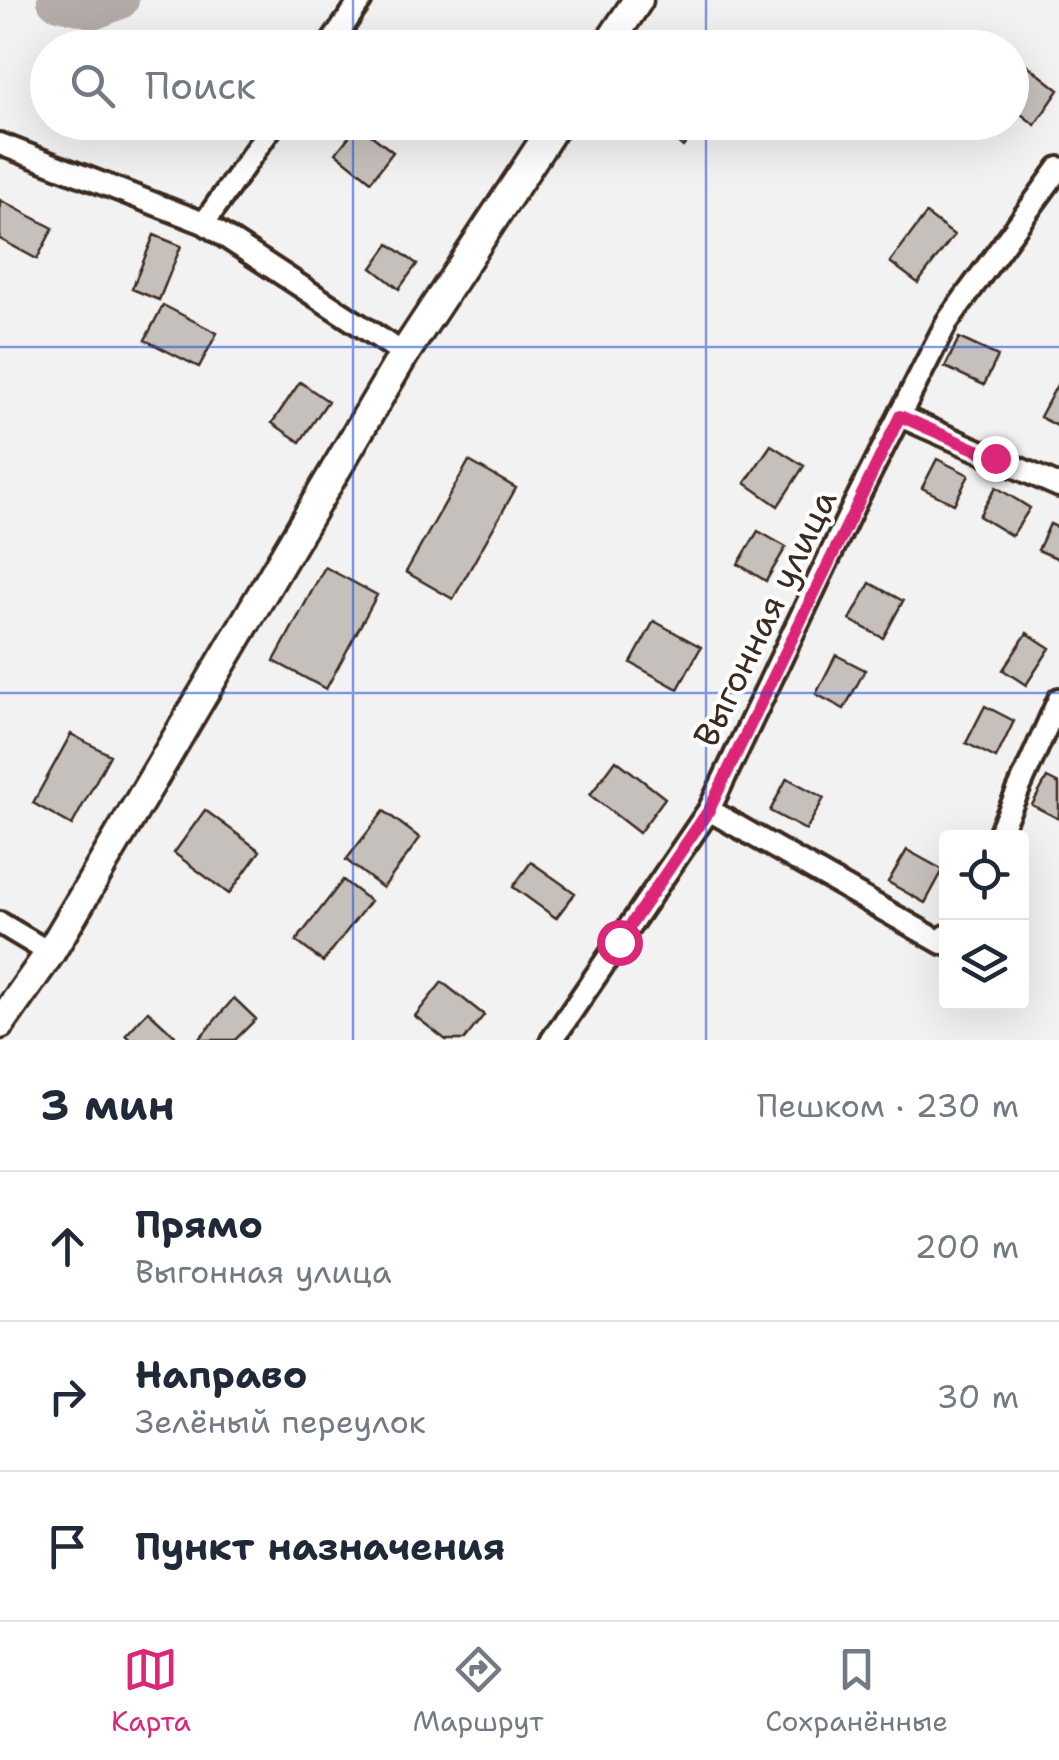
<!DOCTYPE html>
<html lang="ru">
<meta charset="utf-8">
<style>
:root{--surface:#fff;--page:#f2f2f3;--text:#1f2937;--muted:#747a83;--line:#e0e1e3;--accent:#db2777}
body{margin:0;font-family:"Shantell Sans",sans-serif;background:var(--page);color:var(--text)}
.controls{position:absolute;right:30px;bottom:30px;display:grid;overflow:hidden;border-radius:10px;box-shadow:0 10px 40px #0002}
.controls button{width:90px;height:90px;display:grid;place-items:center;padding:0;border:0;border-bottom:2px solid var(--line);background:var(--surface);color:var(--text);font:50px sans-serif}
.stop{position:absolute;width:30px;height:30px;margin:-22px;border:8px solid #db2777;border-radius:50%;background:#fff}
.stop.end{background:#db2777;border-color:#fff;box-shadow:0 2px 10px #0008}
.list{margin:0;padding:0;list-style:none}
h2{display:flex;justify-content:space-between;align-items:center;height:130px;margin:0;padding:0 40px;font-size:42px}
h2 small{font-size:32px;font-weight:400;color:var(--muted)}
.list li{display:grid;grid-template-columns:65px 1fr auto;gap:30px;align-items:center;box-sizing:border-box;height:150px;padding:0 40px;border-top:2px solid var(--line)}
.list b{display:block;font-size:38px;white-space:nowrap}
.list p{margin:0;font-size:32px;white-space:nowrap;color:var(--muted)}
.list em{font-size:32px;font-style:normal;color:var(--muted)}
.icon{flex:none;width:55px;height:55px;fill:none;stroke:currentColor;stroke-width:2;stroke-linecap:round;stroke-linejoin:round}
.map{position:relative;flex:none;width:1059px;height:1040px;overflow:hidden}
.search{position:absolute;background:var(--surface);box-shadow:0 10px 40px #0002;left:30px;right:30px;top:30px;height:110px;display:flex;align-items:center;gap:25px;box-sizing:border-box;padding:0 35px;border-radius:55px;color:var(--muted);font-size:38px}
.sheet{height:580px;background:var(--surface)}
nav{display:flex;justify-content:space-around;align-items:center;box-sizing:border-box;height:140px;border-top:2px solid var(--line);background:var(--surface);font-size:28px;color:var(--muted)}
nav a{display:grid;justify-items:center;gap:5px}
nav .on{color:var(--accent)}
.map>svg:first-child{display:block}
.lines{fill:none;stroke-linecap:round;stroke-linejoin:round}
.river{stroke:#b2aba7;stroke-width:38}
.building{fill:#c6c0bd;stroke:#3b2a1e;stroke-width:2.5}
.street-casing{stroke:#3b2a1e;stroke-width:28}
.secondary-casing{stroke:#3b2a1e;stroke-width:35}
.street{stroke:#fff;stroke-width:20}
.secondary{stroke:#fff;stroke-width:28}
.route{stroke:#db2777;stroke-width:12}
.grid{fill:none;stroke:#1d4ed8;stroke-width:2.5;stroke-opacity:0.55}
.labels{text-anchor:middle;stroke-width:8;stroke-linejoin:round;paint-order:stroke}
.street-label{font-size:35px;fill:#3b2a1e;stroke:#fff}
</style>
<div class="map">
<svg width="1059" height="1040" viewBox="0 0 1059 1040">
<rect width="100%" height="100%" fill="#f3f2f2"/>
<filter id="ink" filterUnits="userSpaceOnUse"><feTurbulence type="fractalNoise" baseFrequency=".01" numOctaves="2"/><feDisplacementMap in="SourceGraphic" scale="20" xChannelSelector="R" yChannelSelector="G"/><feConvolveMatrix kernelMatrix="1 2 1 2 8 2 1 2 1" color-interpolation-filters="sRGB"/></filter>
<g filter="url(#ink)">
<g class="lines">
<path class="river" d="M56,0L95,10L120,0"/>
</g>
<path class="building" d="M1012,53L1059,90L1035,125L1012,107Z
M655,122H702L683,147Z
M358,125L393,152L371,181L336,153Z
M0,200L53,228L37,259L0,239Z
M926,214L954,235L918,283L890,262Z
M154,235L181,246L159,300L132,289Z
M389,244L417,264L399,289L372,268Z
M163,305L217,333L199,367L145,340Z
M959,338L998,356L984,385L945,367Z
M300,382L328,401L300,442L272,423Z
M1058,383L1059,384V427L1040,417Z
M771,445L804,466L778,506L745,483Z
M937,459L969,475L954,504L922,488Z
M469,461L516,488L453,599L406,572Z
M996,487L1030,508L1012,536L979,516Z
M1050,524L1059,528V559L1038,550Z
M758,531L786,547L766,581L738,564Z
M325,567L377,595L326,689L274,661Z
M870,583L903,601L883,638L850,620Z
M654,621L701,647L678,689L631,663Z
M1027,633L1050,648L1026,685L1003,670Z
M836,655L865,670L844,709L816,694Z
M985,706L1014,721L996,758L966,743Z
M71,734L110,755L72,825L33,803Z
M616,760L665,798L639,833L590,795Z
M787,778L824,798L806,830L770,811Z
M1047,778L1059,784V819L1032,805Z
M205,810L260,851L229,894L174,853Z
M384,811L420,838L383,888L346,860Z
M907,850L943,870L925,903L888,882Z
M531,862L575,893L556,918L513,887Z
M343,880L370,901L323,962L296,941Z
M442,982L484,1015L464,1040H446L415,1016Z
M234,998L256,1019L235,1040H198Z
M148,1011L175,1036L172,1040H131L126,1035Z"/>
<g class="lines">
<defs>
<path id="street" d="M328,48L361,0
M0,144L204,223L404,354
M204,223L275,122
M900,416L1059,486
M709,810L942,943L946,936
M997,838L1059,699
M0,923L50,953
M552,1040L709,810L854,505L947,322L1059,168"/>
<path id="secondary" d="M606,48L638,0
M0,1024L50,953L404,354L557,122"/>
</defs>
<use href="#street" class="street-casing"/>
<use href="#secondary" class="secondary-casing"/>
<use href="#street" class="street"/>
<use href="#secondary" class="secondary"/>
</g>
</g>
<g class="lines" filter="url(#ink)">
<path class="route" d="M619,942L709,810L900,416L995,458"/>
</g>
<path class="grid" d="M353,0V48M706,0V48M353,122V1040M706,122V1040M0,347H1059M0,693H1059"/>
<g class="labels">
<g class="street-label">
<text transform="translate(765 618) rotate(-64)" y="12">Выгонная улица</text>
</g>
</g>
</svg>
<div class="controls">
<button><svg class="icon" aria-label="locate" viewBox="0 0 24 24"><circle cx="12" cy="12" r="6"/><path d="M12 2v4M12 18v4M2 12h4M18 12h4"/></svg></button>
<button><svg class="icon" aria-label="layers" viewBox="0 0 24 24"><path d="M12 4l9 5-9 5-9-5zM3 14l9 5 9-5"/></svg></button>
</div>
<div class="stop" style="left:619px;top:942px"></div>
<div class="stop end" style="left:995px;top:458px"></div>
<div class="search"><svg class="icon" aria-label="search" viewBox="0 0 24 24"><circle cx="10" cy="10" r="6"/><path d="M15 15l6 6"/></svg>Поиск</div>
</div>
<section class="sheet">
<h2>3 мин<small>Пешком · 230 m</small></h2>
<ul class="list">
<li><svg class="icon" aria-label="ahead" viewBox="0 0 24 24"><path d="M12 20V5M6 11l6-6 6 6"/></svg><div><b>Прямо</b><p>Выгонная улица</p></div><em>200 m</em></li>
<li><svg class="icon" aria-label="right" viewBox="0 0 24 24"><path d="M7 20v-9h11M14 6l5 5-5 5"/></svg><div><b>Направо</b><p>Зелёный переулок</p></div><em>30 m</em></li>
<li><svg class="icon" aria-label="arrive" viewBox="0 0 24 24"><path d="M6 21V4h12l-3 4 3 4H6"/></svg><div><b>Пункт назначения</b></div></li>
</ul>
</section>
<nav>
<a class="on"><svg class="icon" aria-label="map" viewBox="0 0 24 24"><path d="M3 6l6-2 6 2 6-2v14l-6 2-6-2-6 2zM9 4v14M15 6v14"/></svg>Карта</a>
<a><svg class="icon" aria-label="directions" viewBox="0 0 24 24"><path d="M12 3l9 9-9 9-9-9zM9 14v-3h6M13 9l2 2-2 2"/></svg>Маршрут</a>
<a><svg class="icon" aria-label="saved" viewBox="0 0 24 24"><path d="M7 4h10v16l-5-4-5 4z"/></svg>Сохранённые</a>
</nav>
